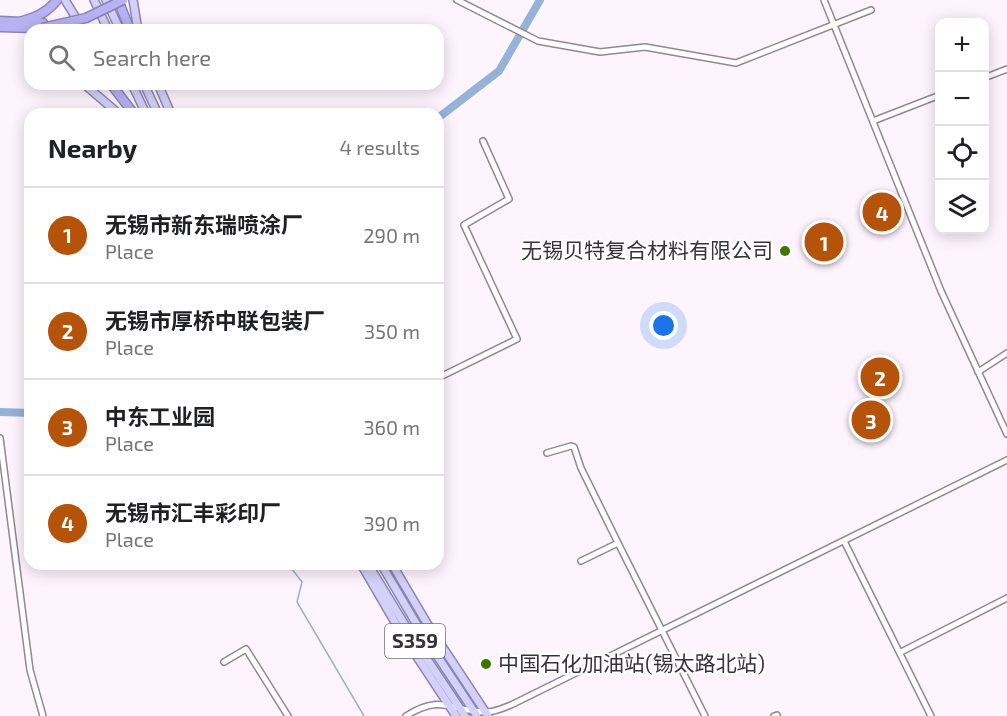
<!DOCTYPE html>
<meta charset="utf-8">
<style>
:root{--surface:#fff;--page:#f6f6f6;--text:#202124;--muted:#757577;--line:#e0e0e0;--accent:#b45309}
body{margin:0;font-family:"Exo 2","Noto Sans SC",sans-serif;background:var(--page);color:var(--text)}
.controls{position:absolute;right:18px;top:18px;display:grid;overflow:hidden;border-radius:12px;box-shadow:0 3px 15px #0003}
.controls button{width:54px;height:54px;display:grid;place-items:center;padding:0;border:0;border-bottom:2px solid var(--line);background:var(--surface);color:var(--text);font:30px sans-serif}
.you{position:absolute;left:664px;top:326px;width:21px;height:21px;margin:-15px;border:4px solid #fff;border-radius:50%;background:#1a73e8;box-shadow:0 0 0 9px #1a73e833}
.badge{display:grid;place-items:center;width:39px;height:39px;border-radius:50%;background:var(--accent);color:#fff;font-size:20px;font-weight:700}
.pin{position:absolute;translate:-50% -50%;border:3px solid #fff;box-shadow:0 2px 6px #0006}
.list{margin:0;padding:0;list-style:none}
h2{display:flex;justify-content:space-between;align-items:center;height:78px;margin:0;padding:0 24px;font-size:26px}
h2 small{font-size:20px;font-weight:400;color:var(--muted)}
.list li{display:grid;grid-template-columns:39px 1fr auto;gap:18px;align-items:center;box-sizing:border-box;height:96px;padding:0 24px;border-top:2px solid var(--line)}
.list b{display:block;font-size:22px;white-space:nowrap}
.list p{margin:0;font-size:20px;white-space:nowrap;color:var(--muted)}
.list em{font-size:20px;font-style:normal;color:var(--muted)}
.icon{flex:none;width:33px;height:33px;fill:none;stroke:currentColor;stroke-width:2;stroke-linecap:round;stroke-linejoin:round}
.map{position:relative;flex:none;width:1007px;height:716px;overflow:hidden}
.search{position:absolute;background:var(--surface);box-shadow:0 3px 15px #0003;left:24px;top:24px;width:420px;height:66px;display:flex;align-items:center;gap:15px;box-sizing:border-box;padding:0 21px;border-radius:18px;color:var(--muted);font-size:22px}
.panel{position:absolute;background:var(--surface);box-shadow:0 3px 15px #0003;left:24px;top:108px;width:420px;height:462px;border-radius:18px}
.map>svg:first-child{display:block}
.lines{fill:none;stroke-linecap:round;stroke-linejoin:round}
.stream{stroke:#96b3d7;stroke-width:1.5}
.river{stroke:#96b3d7;stroke-width:8}
.minor-casing{stroke:#928793;stroke-width:8}
.major-casing{stroke:#8b85b2;stroke-width:10}
.highway-casing{stroke:#8b85b2;stroke-width:11}
.minor{stroke:#fff;stroke-width:5}
.major{stroke:#d4d0f8;stroke-width:7}
.highway{stroke:#b8b1f3;stroke-width:8}
.highway-bridge-casing{stroke:#8b85b2;stroke-width:11;stroke-linecap:butt}
.highway-bridge{stroke:#b8b1f3;stroke-width:8}
.poi-dot{fill:#3e7400;stroke:#fff;stroke-width:2}
.labels{text-anchor:middle;stroke-width:4.5;stroke-linejoin:round;paint-order:stroke}
.shield{fill:#fff;stroke:#737074;stroke-width:1.5}
.shield-label{font-size:20px;font-weight:bold;fill:#373338}
.poi-label{font-size:21px;fill:#373338;stroke:#fff;text-anchor:end}
</style>
<div class="map">
<svg width="1007" height="716" viewBox="0 0 1007 716">
<rect width="100%" height="100%" fill="#fef4fe"/>
<g class="lines">
<path class="stream" d="M288,564L302,582L297,602L364,716"/>
<path class="river" d="M438,118L499,71L540,0
M0,412L30,413"/>
<defs>
<path id="minor" d="M457,0L538,41L600,52L645,47L736,63L871,10
M824,0L941,291L1007,434
M984,78L1007,69
M873,121L940,95
M978,372L1007,353
M438,378L517,339L464,225L509,199L483,141
M0,438L30,670L43,716
M547,453L571,446L574,447L581,468L618,543L581,561
M844,541L931,716
M618,543L705,716
M901,652L1007,598
M224,662L246,649L288,716
M406,716C440,694 449,710 484,712C493,713 503,708 511,705L1007,460
M774,716L777,715"/>
<path id="major" d="M65,0L76,18L78,30
M94,0L108,30
M106,0L120,30
M133,0L138,30
M84,84L119,114
M132,84L146,114
M144,84L158,114
M158,84L171,114
M361,564L400,631L456,716
M368,564L413,638L465,716
M381,564L420,630L477,716
M392,564L428,625L488,716"/>
<path id="highway" d="M118,0L130,30
M0,21L43,23
M19,22C35,18 47,13 57,0
M0,27L35,28
M111,84L134,114"/>
</defs>
<use href="#minor" class="minor-casing"/>
<use href="#major" class="major-casing"/>
<use href="#highway" class="highway-casing"/>
<use href="#minor" class="minor"/>
<use href="#major" class="major"/>
<use href="#highway" class="highway"/>
<defs>
<path id="highway-bridge" d="M42,28L86,18L123,0"/>
</defs>
<use href="#highway-bridge" class="highway-bridge-casing"/>
<use href="#highway-bridge" class="highway-bridge"/>
</g>
<g class="poi-dot">
<circle cx="785" cy="251" r="6"/>
<circle cx="486" cy="664" r="6"/>
</g>
<g class="labels">
<rect class="shield" x="385" y="624" width="60" height="34" rx="4.5"/>
<g class="shield-label">
<text x="415" y="648">S359</text>
</g>
<g class="poi-label">
<text x="773" y="258">无锡贝特复合材料有限公司</text>
<text x="498" y="671" text-anchor="start">中国石化加油站(锡太路北站)</text>
</g>
</g>
</svg>
<div class="controls">
<button>+</button>
<button>−</button>
<button><svg class="icon" aria-label="locate" viewBox="0 0 24 24"><circle cx="12" cy="12" r="6"/><path d="M12 2v4M12 18v4M2 12h4M18 12h4"/></svg></button>
<button><svg class="icon" aria-label="layers" viewBox="0 0 24 24"><path d="M12 4l9 5-9 5-9-5zM3 14l9 5 9-5"/></svg></button>
</div>
<div class="you"></div>
<div class="pin badge" style="left:824px;top:242px">1</div>
<div class="pin badge" style="left:880px;top:377px">2</div>
<div class="pin badge" style="left:871px;top:420px">3</div>
<div class="pin badge" style="left:882px;top:212px">4</div>
<div class="search"><svg class="icon" aria-label="search" viewBox="0 0 24 24"><circle cx="10" cy="10" r="6"/><path d="M15 15l6 6"/></svg>Search here</div>
<section class="panel">
<h2>Nearby<small>4 results</small></h2>
<ul class="list">
<li><span class="badge">1</span><div><b>无锡市新东瑞喷涂厂</b><p>Place</p></div><em>290 m</em></li>
<li><span class="badge">2</span><div><b>无锡市厚桥中联包装厂</b><p>Place</p></div><em>350 m</em></li>
<li><span class="badge">3</span><div><b>中东工业园</b><p>Place</p></div><em>360 m</em></li>
<li><span class="badge">4</span><div><b>无锡市汇丰彩印厂</b><p>Place</p></div><em>390 m</em></li>
</ul>
</section>
</div>
